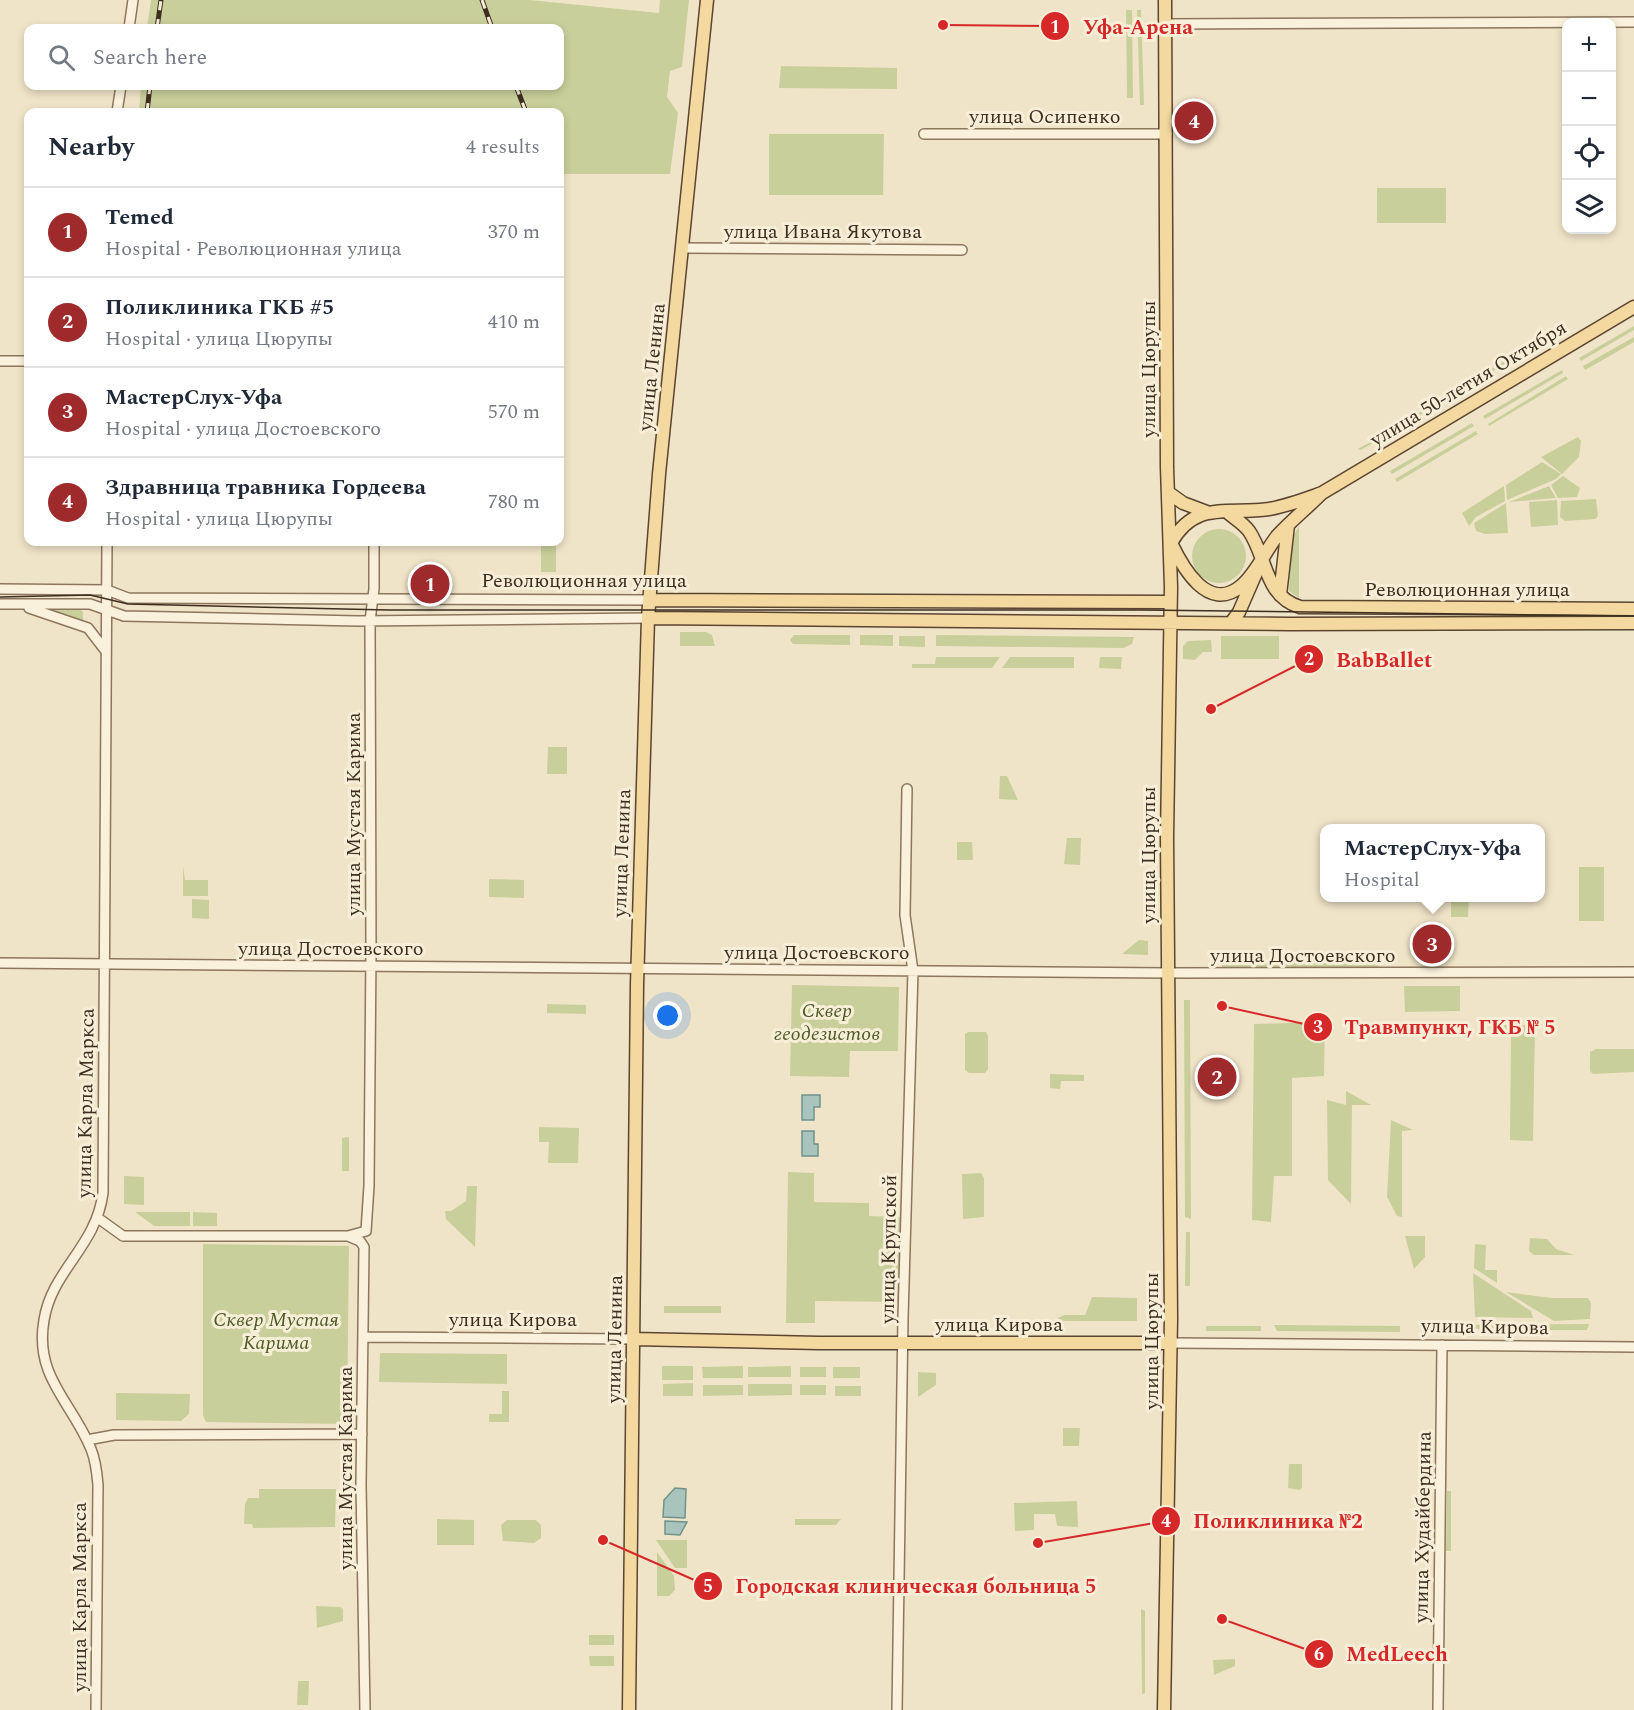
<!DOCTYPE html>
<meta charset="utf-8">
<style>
:root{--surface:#fff;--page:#f2f2f3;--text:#1f2937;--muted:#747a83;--line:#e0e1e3;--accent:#9e2a2b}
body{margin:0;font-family:Spectral,serif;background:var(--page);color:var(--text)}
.controls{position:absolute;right:18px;top:18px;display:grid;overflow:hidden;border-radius:12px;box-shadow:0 3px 9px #0003}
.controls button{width:54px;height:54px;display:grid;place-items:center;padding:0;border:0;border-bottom:2px solid var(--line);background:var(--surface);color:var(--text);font:30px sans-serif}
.you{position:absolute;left:668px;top:1016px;width:21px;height:21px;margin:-15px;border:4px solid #fff;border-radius:50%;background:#1a73e8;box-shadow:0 0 0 9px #1a73e833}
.badge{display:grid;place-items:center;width:39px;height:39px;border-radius:50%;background:var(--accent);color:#fff;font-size:20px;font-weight:700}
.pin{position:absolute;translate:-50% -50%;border:3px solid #fff;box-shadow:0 2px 6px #0006}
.popup{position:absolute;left:1320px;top:824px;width:225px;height:78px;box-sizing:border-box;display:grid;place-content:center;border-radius:12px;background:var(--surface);filter:drop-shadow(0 2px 4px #0005);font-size:20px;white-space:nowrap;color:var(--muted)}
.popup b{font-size:22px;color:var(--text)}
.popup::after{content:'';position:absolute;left:50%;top:100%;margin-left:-12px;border:12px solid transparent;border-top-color:var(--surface)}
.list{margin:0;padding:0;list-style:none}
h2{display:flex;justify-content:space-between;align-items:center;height:78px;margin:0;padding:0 24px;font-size:26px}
h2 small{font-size:20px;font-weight:400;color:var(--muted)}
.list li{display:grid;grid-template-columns:39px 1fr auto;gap:18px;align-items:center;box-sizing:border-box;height:90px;padding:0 24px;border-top:2px solid var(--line)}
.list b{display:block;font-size:22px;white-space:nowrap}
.list p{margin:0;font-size:20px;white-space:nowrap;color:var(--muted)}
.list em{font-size:20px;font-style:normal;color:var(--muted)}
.icon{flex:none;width:33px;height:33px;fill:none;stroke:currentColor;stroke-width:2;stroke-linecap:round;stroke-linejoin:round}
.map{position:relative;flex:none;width:1634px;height:1710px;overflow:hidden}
.search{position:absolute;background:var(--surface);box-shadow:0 3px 9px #0003;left:24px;top:24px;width:540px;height:66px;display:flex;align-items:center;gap:15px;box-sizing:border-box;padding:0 21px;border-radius:12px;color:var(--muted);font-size:22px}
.panel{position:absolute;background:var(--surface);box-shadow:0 3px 9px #0003;left:24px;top:108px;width:540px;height:438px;border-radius:12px}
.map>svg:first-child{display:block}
.green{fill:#c9cf9b}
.water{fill:#a9c4bc;stroke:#6f938a;stroke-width:1.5}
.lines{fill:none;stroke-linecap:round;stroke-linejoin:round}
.minor-casing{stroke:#8d765c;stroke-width:12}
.major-casing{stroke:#5b4430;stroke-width:15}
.minor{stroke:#faf1dc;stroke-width:9}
.major{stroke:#f3d9a0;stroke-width:12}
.tram{stroke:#3d2e20;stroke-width:1.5}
.rail-casing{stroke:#3d2e20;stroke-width:5}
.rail{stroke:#f7eed8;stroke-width:3;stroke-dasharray:9;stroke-linecap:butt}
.labels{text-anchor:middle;stroke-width:6;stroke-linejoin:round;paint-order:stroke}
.street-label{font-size:20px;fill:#3d2e20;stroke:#f7eed8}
.park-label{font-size:20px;font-style:italic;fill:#4d5a26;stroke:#f7eed8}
.leader{fill:none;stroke:#d62828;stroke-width:2}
.callout-dot{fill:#d62828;stroke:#f7eed8;stroke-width:2}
.mark-label{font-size:18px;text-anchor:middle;font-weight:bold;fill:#fff}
.callout-label{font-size:21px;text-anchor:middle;font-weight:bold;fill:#d62828;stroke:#f7eed8;stroke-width:6;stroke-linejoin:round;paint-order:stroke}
</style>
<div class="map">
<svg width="1634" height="1710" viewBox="0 0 1634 1710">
<rect width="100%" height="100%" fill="#f0e4c8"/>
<path class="green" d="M151,0H530L659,13L660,0H689L682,67L670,71L667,97L678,113L670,174H560V112H139L141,86H560V28H147Z
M1126,10H1132L1133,98H1127Z
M1137,10H1141L1144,105H1140Z
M781,66L897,68V89L779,88Z
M769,134H884L883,195H769Z
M1377,188H1446V223H1377Z
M1634,326V330L1581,361L1579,358Z
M1634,337V342L1585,370L1583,366Z
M1532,345L1533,348L1450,396L1447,394Z
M1562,370L1563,373L1485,419L1483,416Z
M1566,376L1568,379L1489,426L1488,424Z
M1439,401V404L1361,450L1358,449Z
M1472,423L1474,426L1392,474L1390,471Z
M1476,431L1478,434L1397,482L1395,479Z
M1578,437L1581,441L1579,457L1562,474L1541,457Z
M1542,462L1561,474L1556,479L1507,500L1506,485Z
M1563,476L1580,488L1577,497L1558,498L1551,485Z
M1504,486L1505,501L1476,517L1469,526L1462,513Z
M1549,486L1556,498L1509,502Z
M1596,499L1598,516L1595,519L1565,521L1560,517L1561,501Z
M1557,500L1558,525L1531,527L1529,502Z
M1506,503L1508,533L1485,534L1476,531L1474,523Z
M1299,526V598L1289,591L1291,541Z
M1192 556a27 27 0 1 1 54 0a27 27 0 1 1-54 0Z
M541,542H556V572H541Z
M78,608L83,612V622L49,609Z
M680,632H706L712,635L715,646H680Z
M794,635H850V645L793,644L790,640Z
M860,635H893V646L860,645Z
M936,635L1134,637L1132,644L1123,648L936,646Z
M899,636H925V647L899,646Z
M1221,636H1279V659H1221Z
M1211,640L1212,652H1203L1195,660L1183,659V646L1188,641Z
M936,657H1000L992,668H912V664H935Z
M1010,657H1074V668H1002Z
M1100,657H1122L1121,669L1099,668Z
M548,747H567V774H547Z
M1000,776H1007L1018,800L999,799Z
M1067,838H1081L1080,865L1064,864Z
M957,842H972L973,860H957Z
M183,866L185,880H208V896H183Z
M1579,867H1604V921H1579Z
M489,879L524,880V898L489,897Z
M1451,898H1469L1468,917H1451Z
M192,899L209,900V919L192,918Z
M1139,940L1148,941V955L1122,954Z
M1222,963H1378V968H1222Z
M792,985L899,987L898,1051H850L849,1077L790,1076Z
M1404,986H1460V1011L1405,1012Z
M1184,1000H1190L1191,1219L1185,1217Z
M547,1004L586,1005V1014L547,1013Z
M1325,1022L1324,1076L1292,1078V1176H1274L1271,1222L1252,1220L1254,1024Z
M1488,1025H1535L1533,1141L1510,1140L1511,1035L1493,1033Z
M968,1032H986L988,1036V1069L985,1073H969L965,1070V1034Z
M1596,1049H1634V1072L1593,1074L1590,1071V1052Z
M1050,1074L1084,1075V1081H1061L1060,1089L1050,1088Z
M1346,1091L1371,1105H1352L1351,1204L1328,1180L1327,1100L1346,1105Z
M1391,1120L1413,1130L1402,1131V1217L1397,1216L1387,1197Z
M539,1127L579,1128L578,1163H548L549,1142H539Z
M349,1137V1171H342V1138Z
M788,1172L814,1173V1202L869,1203V1216L900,1217L898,1302L815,1301V1323H786Z
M981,1173L984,1178V1217L963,1219L962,1174Z
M124,1176L144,1177V1205L124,1204Z
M467,1186H477L475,1247L446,1219L445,1211H451L466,1201Z
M135,1212H190V1226H154Z
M193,1212L217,1213V1226H193Z
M1186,1232H1190V1286H1185Z
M1405,1236H1425V1257L1414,1269Z
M1530,1238L1547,1239L1556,1249L1574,1255H1534L1529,1251Z
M203,1244L349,1246L347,1424L206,1422L203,1415Z
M1475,1244L1486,1245L1485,1270H1497V1283L1474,1268Z
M1473,1273L1531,1311L1533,1318L1475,1317Z
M1506,1292L1551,1298H1588L1591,1303L1590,1319L1554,1321Z
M1092,1297L1137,1298V1321H1058V1318L1064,1315H1085Z
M664,1306H721V1313H664Z
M1589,1324L1587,1330H1481L1475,1328V1325Z
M1274,1325L1400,1326V1332L1277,1331Z
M1206,1326H1261V1331H1206Z
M380,1353L507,1354V1384L379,1382Z
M693,1366V1380H662V1366Z
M743,1366V1378H703L702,1367Z
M791,1366V1377H748V1367Z
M800,1367H826V1377H800Z
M833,1367H860V1378H833Z
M918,1372L936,1373V1385L918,1397Z
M693,1383V1396H663V1384Z
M748,1384H792V1395L748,1396Z
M703,1385H743V1395L703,1396Z
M800,1385H826V1395H800Z
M835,1386H861V1396H835Z
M502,1391H509V1422H489V1414H502Z
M116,1393L190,1394L189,1414L181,1421L116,1420Z
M1063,1428H1080L1079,1446H1063Z
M1289,1464H1302V1488L1299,1490L1288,1488Z
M259,1489H336L335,1527L253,1528L252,1524H244L245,1504L248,1498H259Z
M1447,1491H1451V1551H1446Z
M1077,1501L1078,1527L1057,1526L1055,1514H1034V1530L1015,1531L1014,1503Z
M437,1519L474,1520V1545H437Z
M795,1519H841L836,1525H795Z
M507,1520H536L541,1525V1538L534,1543L503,1541L501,1525Z
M656,1540H687V1568H675Z
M657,1552L674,1576L675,1590L669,1596H657Z
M316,1606L340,1607L343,1609V1621L317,1628Z
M1141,1609L1145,1611V1693L1142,1694Z
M589,1635H614V1645H589Z
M589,1656H614V1666H590Z
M1235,1659V1666L1214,1675L1213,1660Z
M298,1681H309L308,1705H297Z"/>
<path class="water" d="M802,1095H820V1107H814V1120H802Z
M802,1131H814V1144H818V1156H802Z
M675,1488L686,1489L685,1518L663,1517L664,1500Z
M665,1521L687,1522L680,1535L665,1534Z"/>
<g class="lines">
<defs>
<path id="minor" d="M1166,24L1634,22
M129,28L133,0
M117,112L121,86
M924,134H1167
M683,248L962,250
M0,361H28
M0,589L107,590L128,598L649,600
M0,604H90L124,616L358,621L648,618
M29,608L88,628L105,650
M0,963L1168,973L1634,972
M98,1218L123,1236H348L366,1231L369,1186L371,950L370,621L374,589V542
M348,1236L360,1241L364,1247L361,1485L365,1710
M364,1337L633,1339
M1171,1343L1634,1347
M87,1440L114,1435L362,1434
M96,1710L98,1485C97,1473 96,1461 91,1449C72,1402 34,1377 44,1320C52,1270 96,1247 103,1193L107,542
M897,1710L903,1318L913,971L905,915L907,789
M1438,1710L1442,1345"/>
<path id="major" d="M1169,493L1183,503L1207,512
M1322,493C1308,507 1292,520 1278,535C1266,549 1257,573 1241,586C1208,614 1182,566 1171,543C1195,500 1227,515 1269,509C1287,506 1305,499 1322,493L1634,307
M1227,512C1234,518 1243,523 1249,531C1267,557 1264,596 1300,607L1634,609
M1280,595L1288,525
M649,600L1170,602
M648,618L1289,624L1634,623
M1231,623L1239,612L1256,573
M633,1339L819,1343H1171
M629,1710L637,985L648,618L659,474L707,0
M1164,1710L1171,1319L1167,837L1171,587L1167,467L1165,0"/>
</defs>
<use href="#minor" class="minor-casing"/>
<use href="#major" class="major-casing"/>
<use href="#minor" class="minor"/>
<use href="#major" class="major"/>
<path class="tram" d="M0,597L90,595L128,604L389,610H1141L1634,616"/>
<defs>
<path id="rail" d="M482,0L492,28
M157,28L161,0
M516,86L526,112
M147,112L150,86"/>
</defs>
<use href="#rail" class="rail-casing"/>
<use href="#rail" class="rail"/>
</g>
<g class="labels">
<g class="street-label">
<text x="1045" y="123">улица Осипенко</text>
<text x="823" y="238">улица Ивана Якутова</text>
<text transform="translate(651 367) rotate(-84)" y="7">улица Ленина</text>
<text transform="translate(1148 369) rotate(-90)" y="7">улица Цюрупы</text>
<text transform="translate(1468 383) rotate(-31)" y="7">улица 50-летия Октября</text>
<text x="584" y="587">Революционная улица</text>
<text x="1467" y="596">Революционная улица</text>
<text transform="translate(353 814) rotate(-90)" y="7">улица Мустая Карима</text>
<text transform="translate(621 853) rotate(-88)" y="7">улица Ленина</text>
<text transform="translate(1148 855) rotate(-90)" y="7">улица Цюрупы</text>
<text x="331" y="955">улица Достоевского</text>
<text x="817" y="959">улица Достоевского</text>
<text x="1303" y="962">улица Достоевского</text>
<text transform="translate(85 1103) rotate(-89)" y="7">улица Карла Маркса</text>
<text transform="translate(888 1249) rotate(-89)" y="7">улица Крупской</text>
<text x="513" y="1326">улица Кирова</text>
<text x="999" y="1331">улица Кирова</text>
<text transform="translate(1485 1326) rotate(1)" y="7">улица Кирова</text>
<text transform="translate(614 1339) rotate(-89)" y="7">улица Ленина</text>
<text transform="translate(1151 1341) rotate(-90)" y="7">улица Цюрупы</text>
<text transform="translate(345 1468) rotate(-90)" y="7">улица Мустая Карима</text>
<text transform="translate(1422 1527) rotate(-89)" y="7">улица Худайбердина</text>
<text transform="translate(79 1597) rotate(-90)" y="7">улица Карла Маркса</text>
</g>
<g class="park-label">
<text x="827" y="1017">Сквер<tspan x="827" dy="23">геодезистов</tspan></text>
<text x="276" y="1326">Сквер Мустая<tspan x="276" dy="23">Карима</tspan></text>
</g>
</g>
<path class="leader" d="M943 25L1055 26M1211 709L1309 659M1222 1006L1318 1027M1038 1543L1166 1521M603 1540L708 1586M1222 1619L1319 1654"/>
<g class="callout-dot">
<circle cx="943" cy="25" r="6"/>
<circle cx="1211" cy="709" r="6"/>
<circle cx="1222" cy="1006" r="6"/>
<circle cx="1038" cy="1543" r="6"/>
<circle cx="603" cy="1540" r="6"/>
<circle cx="1222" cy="1619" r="6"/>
<circle cx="1055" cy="26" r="15"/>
<circle cx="1309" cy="659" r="15"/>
<circle cx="1318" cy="1027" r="15"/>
<circle cx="1166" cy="1521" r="15"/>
<circle cx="708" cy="1586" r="15"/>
<circle cx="1319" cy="1654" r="15"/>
</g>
<g class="mark-label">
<text x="1055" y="33">1</text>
<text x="1309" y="665">2</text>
<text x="1318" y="1033">3</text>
<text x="1166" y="1527">4</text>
<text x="708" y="1592">5</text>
<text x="1319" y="1660">6</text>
</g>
<g class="callout-label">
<text x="1138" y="34">Уфа-Арена</text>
<text x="1384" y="667">BabBallet</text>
<text x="1450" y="1034">Травмпункт, ГКБ № 5</text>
<text x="1278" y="1528">Поликлиника №2</text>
<text x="916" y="1593">Городская клиническая больница 5</text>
<text x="1397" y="1661">MedLeech</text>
</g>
</svg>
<div class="controls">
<button>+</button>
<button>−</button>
<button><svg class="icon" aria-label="locate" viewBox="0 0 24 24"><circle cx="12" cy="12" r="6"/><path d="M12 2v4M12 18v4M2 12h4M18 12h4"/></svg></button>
<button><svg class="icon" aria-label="layers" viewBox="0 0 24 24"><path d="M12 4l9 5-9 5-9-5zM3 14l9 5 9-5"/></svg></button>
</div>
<div class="you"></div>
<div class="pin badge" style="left:430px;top:584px">1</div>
<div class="pin badge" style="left:1217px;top:1077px">2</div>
<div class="pin badge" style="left:1432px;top:944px">3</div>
<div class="popup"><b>МастерСлух-Уфа</b>Hospital</div>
<div class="pin badge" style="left:1194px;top:121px">4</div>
<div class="search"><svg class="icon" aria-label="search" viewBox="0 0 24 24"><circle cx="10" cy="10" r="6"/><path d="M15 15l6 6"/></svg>Search here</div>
<section class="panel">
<h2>Nearby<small>4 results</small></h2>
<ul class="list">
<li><span class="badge">1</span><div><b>Temed</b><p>Hospital · Революционная улица</p></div><em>370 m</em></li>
<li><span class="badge">2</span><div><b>Поликлиника ГКБ #5</b><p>Hospital · улица Цюрупы</p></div><em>410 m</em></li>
<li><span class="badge">3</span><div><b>МастерСлух-Уфа</b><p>Hospital · улица Достоевского</p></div><em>570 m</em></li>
<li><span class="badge">4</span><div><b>Здравница травника Гордеева</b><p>Hospital · улица Цюрупы</p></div><em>780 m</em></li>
</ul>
</section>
</div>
